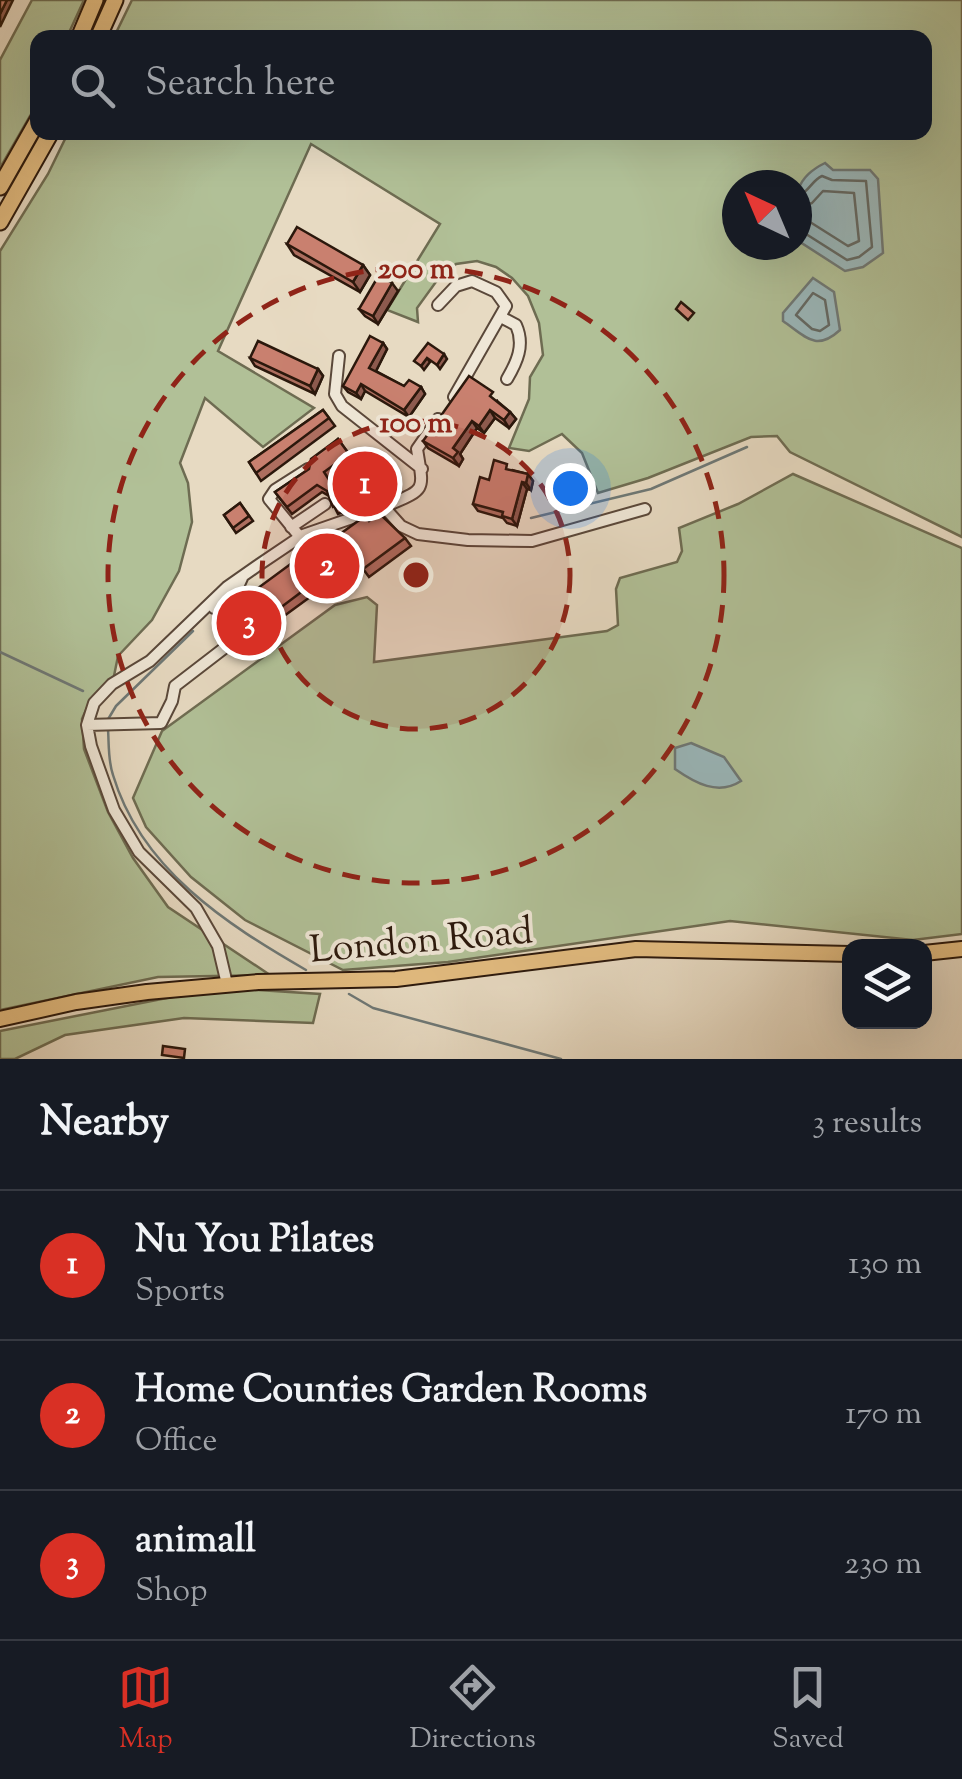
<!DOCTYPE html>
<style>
:root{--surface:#171b24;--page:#20242c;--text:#f1f3f6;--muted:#9ea1a6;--line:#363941;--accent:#d93025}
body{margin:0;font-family:"Sorts Mill Goudy",serif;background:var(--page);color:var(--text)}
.controls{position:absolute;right:30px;bottom:30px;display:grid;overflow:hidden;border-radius:20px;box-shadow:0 10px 40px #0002}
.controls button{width:90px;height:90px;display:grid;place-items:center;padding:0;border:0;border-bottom:2px solid var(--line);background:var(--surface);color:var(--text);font:50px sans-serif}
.compass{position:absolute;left:722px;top:170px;width:90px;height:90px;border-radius:50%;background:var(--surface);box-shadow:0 10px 40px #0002;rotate:316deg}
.you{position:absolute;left:570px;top:488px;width:35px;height:35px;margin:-25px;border:8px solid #fff;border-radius:50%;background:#1a73e8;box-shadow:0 0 0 15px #1a73e833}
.badge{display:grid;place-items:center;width:65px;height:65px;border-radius:50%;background:var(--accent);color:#fff;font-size:32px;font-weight:700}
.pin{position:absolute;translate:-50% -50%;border:5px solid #fff;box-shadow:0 2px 10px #0006}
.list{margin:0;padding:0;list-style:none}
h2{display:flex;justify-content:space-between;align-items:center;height:130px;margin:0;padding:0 40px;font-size:42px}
h2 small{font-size:32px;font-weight:400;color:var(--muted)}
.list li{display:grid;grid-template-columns:65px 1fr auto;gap:30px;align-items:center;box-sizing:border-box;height:150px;padding:0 40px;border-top:2px solid var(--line)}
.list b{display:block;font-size:38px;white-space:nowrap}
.list p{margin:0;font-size:32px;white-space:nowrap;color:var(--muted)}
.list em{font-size:32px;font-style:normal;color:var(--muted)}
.icon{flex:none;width:55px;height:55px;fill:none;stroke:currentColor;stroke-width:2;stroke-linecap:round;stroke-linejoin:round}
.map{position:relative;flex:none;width:962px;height:1059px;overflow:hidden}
.search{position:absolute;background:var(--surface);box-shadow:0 10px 40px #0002;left:30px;right:30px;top:30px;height:110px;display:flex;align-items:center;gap:25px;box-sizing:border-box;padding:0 35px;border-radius:20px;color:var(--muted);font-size:38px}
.sheet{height:580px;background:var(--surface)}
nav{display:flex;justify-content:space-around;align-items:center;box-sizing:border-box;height:140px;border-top:2px solid var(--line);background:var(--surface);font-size:28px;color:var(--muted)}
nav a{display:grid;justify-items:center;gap:5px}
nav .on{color:var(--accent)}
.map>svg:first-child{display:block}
.green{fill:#b1c097;stroke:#6e6c52;stroke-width:2.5;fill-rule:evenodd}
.water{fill:#9ab8bc;stroke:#6e7876;stroke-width:2.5}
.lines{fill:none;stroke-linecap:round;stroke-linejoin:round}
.shore{stroke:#626864;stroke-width:2.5}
.stream{stroke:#6e7876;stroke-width:2.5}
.minor-casing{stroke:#5a483a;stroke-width:14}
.major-casing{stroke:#2b180c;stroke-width:18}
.highway-casing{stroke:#2b180c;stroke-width:19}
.minor{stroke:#efe7d7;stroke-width:10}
.major{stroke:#e4bd81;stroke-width:14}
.highway{stroke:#e4bd81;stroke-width:15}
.wall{fill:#ad6e5f;stroke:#2b180c;stroke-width:2.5}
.shaded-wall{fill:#8d5a4e;stroke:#2b180c;stroke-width:2.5}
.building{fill:#c9806f;stroke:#2b180c;stroke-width:2.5}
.ring{fill:none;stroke:#8f2418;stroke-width:5;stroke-dasharray:18 12}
.labels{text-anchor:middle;stroke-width:8;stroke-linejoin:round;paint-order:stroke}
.street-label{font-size:38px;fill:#2b180c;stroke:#efe7d7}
.centre{fill:#8f2418;stroke:#efe7d7;stroke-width:5}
.ring-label{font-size:30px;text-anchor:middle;font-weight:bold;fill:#8f2418;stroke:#efe7d7;stroke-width:8;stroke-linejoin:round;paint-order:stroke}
</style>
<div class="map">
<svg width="962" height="1059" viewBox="0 0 962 1059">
<rect width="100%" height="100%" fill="#e7dac2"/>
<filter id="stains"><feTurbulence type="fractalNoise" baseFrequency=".002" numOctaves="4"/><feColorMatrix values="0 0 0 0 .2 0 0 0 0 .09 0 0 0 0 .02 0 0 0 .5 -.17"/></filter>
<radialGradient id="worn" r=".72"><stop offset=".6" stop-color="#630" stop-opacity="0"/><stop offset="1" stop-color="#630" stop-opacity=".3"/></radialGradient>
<path class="green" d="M32,0H84L67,37L38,38L37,104L0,168V60Z
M132,0H962V537L790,452L777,436L751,437L648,478L598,493L582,453L562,434L529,451L509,448L529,399L530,377L543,355L539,323L528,296L512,278L496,267L477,261L456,264L438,279L417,308L418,322L387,310L440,224L311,144L218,351L314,408L263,447L205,398L180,463L188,483L192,522L179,571L152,620L118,656L114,676L90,701L82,719L84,749L108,812L133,858L168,907L270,975L158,977L0,1010V251L48,174L68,133L924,132V38L114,37ZM737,185H797V245H737Z
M793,474L962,548V934L913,940L730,921L448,962L343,970L245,920L191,877L146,827L133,798L162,731L335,605L367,597L377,605L374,662L607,631L618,625L616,589L620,578L677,562L682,551L679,528L738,504Z
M243,989L320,994L313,1023L184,1018L65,1035L15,1059H0V1031L187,994Z"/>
<path class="water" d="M825,163L833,170H870L878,179L883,253L863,267L845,271L797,240C797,204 788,181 825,163Z
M813,278L834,292L840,330C816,352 806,337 783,321V313Z
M691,743L724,757L741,781C718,796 695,783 675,769V748Z"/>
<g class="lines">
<path class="shore" d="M797,195C809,193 811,181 822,176L832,180L866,181L872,247L859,257L847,260L806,234L797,232
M797,208L812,203L823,191L854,193L859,241L848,246L810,222L797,220
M813,293L825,300L829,325L820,331L812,329L796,315Z"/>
<path class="stream" d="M531,518L651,489L747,447
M0,652L83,691
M107,721L116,706L193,631
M108,729C109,744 108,761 113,775C141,869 226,924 306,970
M349,994L373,1008L561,1059"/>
<defs>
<path id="minor" d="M438,305L456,286L472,281L496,292L506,306L454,397
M501,317L516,325C525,345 517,362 507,379
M339,356L335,394L342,406L422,469
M384,507C427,488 424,493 417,449L438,419
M291,527L325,504
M300,537L269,499L275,490L308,469
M214,608L237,589L242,578
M87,725L161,723L172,701L175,686L227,646
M227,984L218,946L196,908L139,852L114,810L91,746L87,725L94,703L112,684L150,661L227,587L257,566L303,535L384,507L401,526L418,534L468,540L532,541L645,509"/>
<path id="major" d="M924,953L962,949
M0,1019L76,1002L147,992L258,982L396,979L636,949L850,954"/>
<path id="highway" d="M79,38L95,0
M98,38L115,0
M0,187L38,120
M0,222L51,132"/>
</defs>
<use href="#minor" class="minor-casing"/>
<use href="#major" class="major-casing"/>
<use href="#highway" class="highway-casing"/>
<use href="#minor" class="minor"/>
<use href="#major" class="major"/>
<use href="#highway" class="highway"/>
</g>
<path class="wall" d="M287,244L363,265L370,275L360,292L294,255Z
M398,291L378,324L365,316L359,309Z
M383,343L387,349L376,371L404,386L421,387L425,394L409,417L365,391L361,399L348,392L343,386Z
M250,358L318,369L323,376L315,394L255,366Z
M498,400L497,401L510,412L516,419L509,428L495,418L484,433L477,428L460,454L463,459L459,466L428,448L423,441Z
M323,410L335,426L261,481L249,462Z
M338,439L354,461L329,479L335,489L381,470L386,477L354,500L358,507L338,514L329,496L322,492L292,514L275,492L309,469Z
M512,470L528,474L533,481L531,490L527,489L517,526L507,523L503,518L478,511L473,504L489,480Z
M240,503L253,521L236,533L224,515Z
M369,521L405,538L411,546L369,577L358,562L269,627L274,634L252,650L224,613L329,542Z"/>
<path class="shaded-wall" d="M7,0H13L0,27V14Z
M363,265L370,275L360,292L353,282Z
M392,283L398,291L378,324L373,316Z
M383,343L387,349L374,375L369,368Z
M444,354L447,359L440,369L437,365Z
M427,358L430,362L424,370L421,366Z
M318,369L323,376L315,394L310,386Z
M361,384L365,391L361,399L356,393Z
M421,387L425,394L409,417L404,410Z
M490,410L495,418L484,433L479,426Z
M510,412L516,419L509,428L504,420Z
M472,421L477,428L460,454L463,459L459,466L453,458V448Z
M528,474L533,481L531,490L526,483Z
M522,482L527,489L517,526L512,519Z"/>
<path class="building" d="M0,0H7L0,14Z
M297,227L363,265L353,282L287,244Z
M379,275L392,283L373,316L359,309Z
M681,302L694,313L688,320L676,309Z
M370,336L383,343L369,368L404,386L409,380L421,387L404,410L361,384L356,393L343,386Z
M258,341L318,369L310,386L250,358Z
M428,343L444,354L437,365L427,358L421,366L414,361Z
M469,376L493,392L490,396L510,412L504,420L490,410L479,426L472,421L453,448L458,452L453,458L423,441Z
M323,410L329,418L256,473L249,462Z
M338,439L349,454L324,472L335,489L373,462L381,470L349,494L353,500L333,507L327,491L317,485L287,507L275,492L309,469L311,459Z
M494,460L507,464L506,469L528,474L526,483L522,482L512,519L502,516L503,512L473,504L480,477L489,480Z
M240,503L249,516L233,528L224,515Z
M379,513L405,538L363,569L352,554L264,620L268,626L246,643L224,613L326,538L329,542L365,516L369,521Z
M163,1046L185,1049L184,1058L162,1055Z"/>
<circle cx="416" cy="575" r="154" fill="#8f2418" fill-opacity=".12"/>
<g class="ring">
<circle cx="416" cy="575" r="154"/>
<circle cx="416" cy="575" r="308"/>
</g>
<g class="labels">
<g class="street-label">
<text transform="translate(421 939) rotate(-5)" y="13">London Road</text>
</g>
</g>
<circle cx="416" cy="575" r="15" class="centre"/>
<g class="ring-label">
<text x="416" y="278">200 m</text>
<text x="416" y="432">100 m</text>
</g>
<rect width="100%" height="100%" filter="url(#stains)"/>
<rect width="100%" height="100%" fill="url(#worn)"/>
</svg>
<div class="controls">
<button><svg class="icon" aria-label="layers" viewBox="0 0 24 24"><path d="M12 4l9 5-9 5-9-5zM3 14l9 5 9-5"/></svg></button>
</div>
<svg class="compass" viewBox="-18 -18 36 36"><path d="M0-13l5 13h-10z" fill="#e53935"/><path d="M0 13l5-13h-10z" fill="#9ea1a6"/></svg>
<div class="you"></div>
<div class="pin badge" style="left:365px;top:484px">1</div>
<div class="pin badge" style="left:327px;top:566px">2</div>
<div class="pin badge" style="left:249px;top:623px">3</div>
<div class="search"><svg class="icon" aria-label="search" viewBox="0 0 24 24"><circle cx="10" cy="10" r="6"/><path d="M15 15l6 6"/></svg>Search here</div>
</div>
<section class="sheet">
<h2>Nearby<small>3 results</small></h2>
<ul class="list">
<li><span class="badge">1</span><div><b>Nu You Pilates</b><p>Sports</p></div><em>130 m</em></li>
<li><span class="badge">2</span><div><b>Home Counties Garden Rooms</b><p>Office</p></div><em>170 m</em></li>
<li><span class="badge">3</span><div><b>animall</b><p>Shop</p></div><em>230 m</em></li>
</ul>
</section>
<nav>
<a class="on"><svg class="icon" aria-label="map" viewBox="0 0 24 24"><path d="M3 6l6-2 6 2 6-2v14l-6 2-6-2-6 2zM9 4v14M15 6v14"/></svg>Map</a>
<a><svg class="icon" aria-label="directions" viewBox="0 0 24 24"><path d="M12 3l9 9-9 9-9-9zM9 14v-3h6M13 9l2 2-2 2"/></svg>Directions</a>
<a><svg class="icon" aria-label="saved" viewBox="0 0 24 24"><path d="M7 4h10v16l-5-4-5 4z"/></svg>Saved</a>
</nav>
